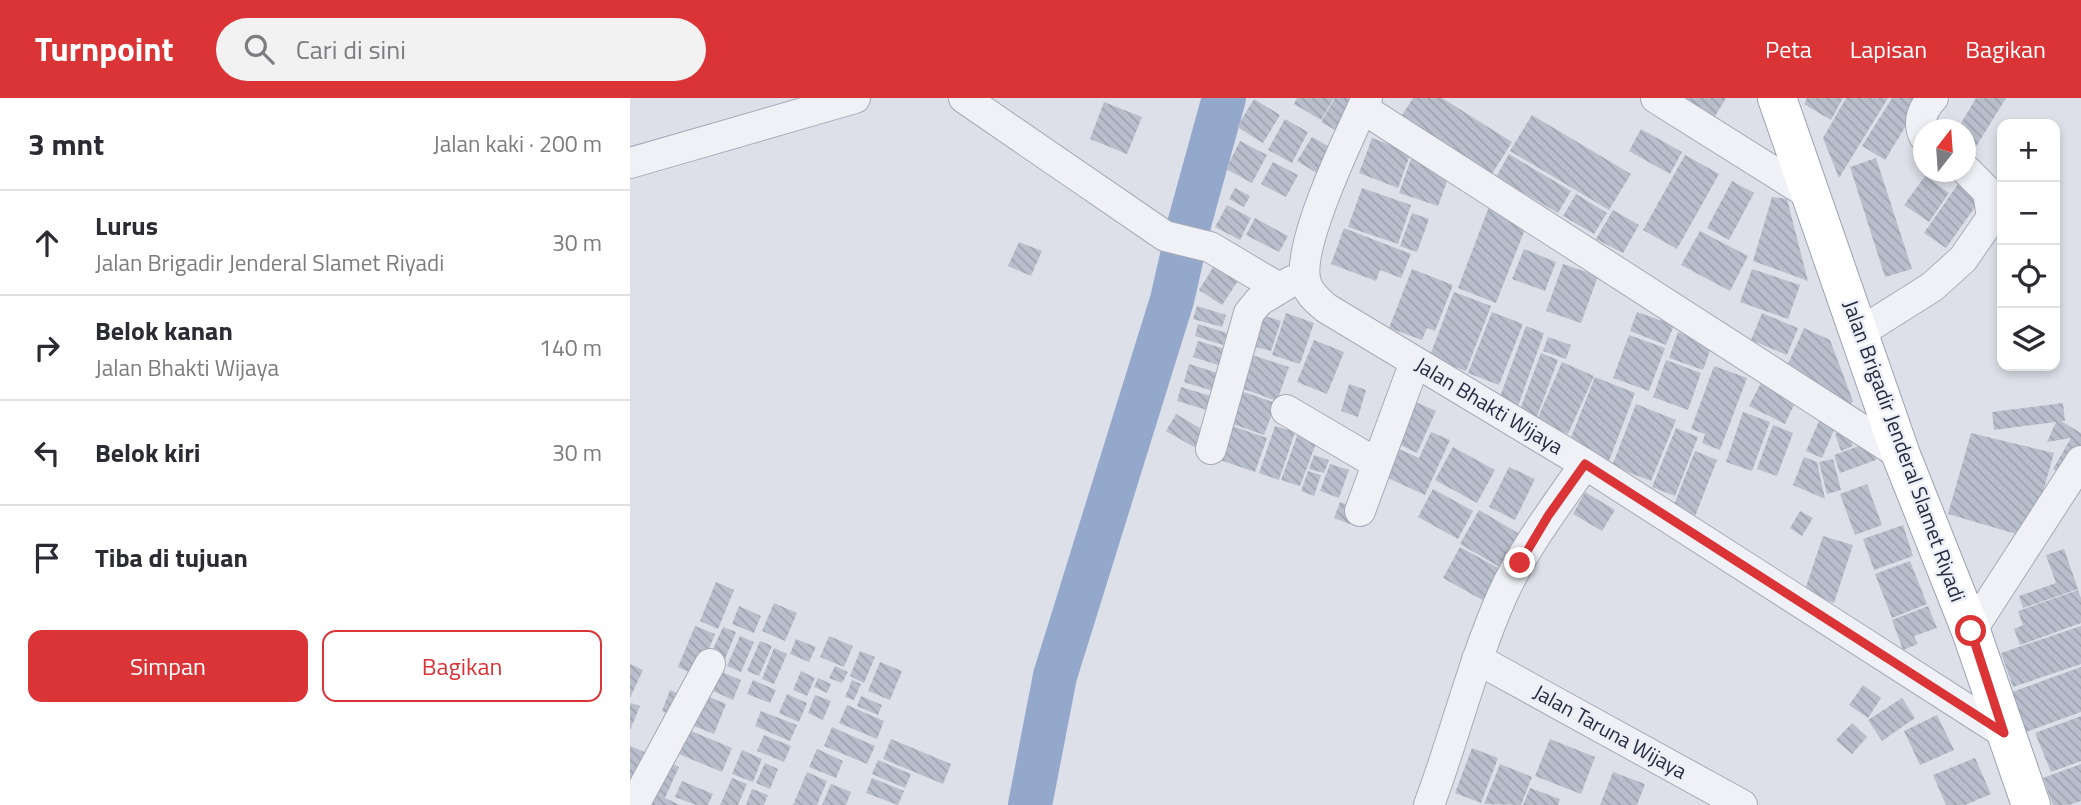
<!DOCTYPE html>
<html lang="id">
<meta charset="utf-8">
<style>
:root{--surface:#fff;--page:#f2f2f3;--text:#2b2b33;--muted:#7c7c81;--line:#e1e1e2;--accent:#db3437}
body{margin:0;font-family:"Titillium Web",sans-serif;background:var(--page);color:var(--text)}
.controls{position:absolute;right:21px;top:21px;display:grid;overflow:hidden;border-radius:14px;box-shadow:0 4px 10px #0003}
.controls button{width:63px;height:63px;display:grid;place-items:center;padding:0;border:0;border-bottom:2px solid var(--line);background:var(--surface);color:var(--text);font:35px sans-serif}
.compass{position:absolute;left:1283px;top:21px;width:63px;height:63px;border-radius:50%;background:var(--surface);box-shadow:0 4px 10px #0003;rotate:17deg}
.stop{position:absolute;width:21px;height:21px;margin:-16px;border:5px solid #db3437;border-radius:50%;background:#fff}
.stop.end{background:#db3437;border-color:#fff;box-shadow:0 2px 7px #0008}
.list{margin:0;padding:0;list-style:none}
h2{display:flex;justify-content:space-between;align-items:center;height:91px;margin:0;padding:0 28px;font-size:30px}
h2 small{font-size:23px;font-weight:400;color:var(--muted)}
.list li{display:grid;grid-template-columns:46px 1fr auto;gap:21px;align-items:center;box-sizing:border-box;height:105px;padding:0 28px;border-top:2px solid var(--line)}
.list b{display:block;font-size:26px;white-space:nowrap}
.list p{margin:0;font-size:23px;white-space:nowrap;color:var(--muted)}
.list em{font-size:23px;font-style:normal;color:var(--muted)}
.actions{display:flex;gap:14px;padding:21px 28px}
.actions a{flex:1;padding:16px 0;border:2px solid var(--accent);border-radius:14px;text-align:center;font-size:24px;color:var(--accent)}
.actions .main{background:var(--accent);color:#fff}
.icon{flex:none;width:38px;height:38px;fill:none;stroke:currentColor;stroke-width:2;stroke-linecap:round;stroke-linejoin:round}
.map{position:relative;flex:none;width:1451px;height:707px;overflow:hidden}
header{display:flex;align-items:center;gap:42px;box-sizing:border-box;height:98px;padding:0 35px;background:var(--accent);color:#fff}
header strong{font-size:33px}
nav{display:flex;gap:38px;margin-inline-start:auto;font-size:24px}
.search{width:490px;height:63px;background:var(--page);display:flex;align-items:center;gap:18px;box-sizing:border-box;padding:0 24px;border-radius:38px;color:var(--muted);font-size:26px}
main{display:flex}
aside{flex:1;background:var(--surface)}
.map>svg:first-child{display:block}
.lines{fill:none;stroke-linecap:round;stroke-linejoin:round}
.river{stroke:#94a8cc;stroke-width:44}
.building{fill:url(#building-back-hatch)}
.minor-casing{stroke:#a6aab6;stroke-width:32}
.major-casing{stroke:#9ba2b5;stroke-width:40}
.minor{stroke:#f0f1f6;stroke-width:30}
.major{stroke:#fff;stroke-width:38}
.route{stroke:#db3437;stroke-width:9}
.labels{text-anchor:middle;stroke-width:5;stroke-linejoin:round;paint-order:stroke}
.street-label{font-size:21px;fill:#252b40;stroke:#eceff6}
</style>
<header>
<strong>Turnpoint</strong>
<div class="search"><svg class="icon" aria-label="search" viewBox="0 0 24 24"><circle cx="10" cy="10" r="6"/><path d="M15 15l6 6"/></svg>Cari di sini</div>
<nav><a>Peta</a><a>Lapisan</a><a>Bagikan</a></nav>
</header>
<main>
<aside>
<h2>3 mnt<small>Jalan kaki · 200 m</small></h2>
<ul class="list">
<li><svg class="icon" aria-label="ahead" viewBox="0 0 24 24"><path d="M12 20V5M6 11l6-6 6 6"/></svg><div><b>Lurus</b><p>Jalan Brigadir Jenderal Slamet Riyadi</p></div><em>30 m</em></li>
<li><svg class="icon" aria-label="right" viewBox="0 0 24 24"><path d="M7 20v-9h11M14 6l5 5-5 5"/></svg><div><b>Belok kanan</b><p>Jalan Bhakti Wijaya</p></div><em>140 m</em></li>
<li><svg class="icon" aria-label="left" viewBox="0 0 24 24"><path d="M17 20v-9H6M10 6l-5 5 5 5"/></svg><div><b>Belok kiri</b></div><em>30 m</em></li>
<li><svg class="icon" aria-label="arrive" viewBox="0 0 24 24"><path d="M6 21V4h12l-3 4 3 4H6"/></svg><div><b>Tiba di tujuan</b></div></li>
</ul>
<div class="actions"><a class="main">Simpan</a><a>Bagikan</a></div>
</aside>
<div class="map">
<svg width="1451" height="707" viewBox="0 0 1451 707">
<defs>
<pattern id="building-back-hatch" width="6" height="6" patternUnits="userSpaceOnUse" patternTransform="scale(1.75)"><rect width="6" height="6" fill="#b9becc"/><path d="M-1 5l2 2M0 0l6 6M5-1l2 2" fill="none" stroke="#9fa3b0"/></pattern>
</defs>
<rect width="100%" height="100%" fill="#dde0e8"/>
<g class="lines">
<path class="river" d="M400,707L425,578L542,202L560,123L594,0"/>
</g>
<path class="building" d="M667,0H704L691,22L664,6Z
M705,0H736L714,37L691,24Z
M783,0H812L882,44L862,76L771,19Z
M1038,0H1096L1081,25Z
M1177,0H1213L1201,22L1174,6Z
M1216,0H1258L1209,80L1193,40Z
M1262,0H1293L1255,62L1232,48Z
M1346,0H1376L1344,52L1336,47V32H1327Z
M624,1L650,17L633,45L607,29Z
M474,4L512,19L497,56L460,41Z
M902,17L1001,76L979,112L880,53Z
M655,21L678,34L662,65L638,52Z
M1011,31L1052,54L1040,76L999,53Z
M682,39L705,52L690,77L667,63Z
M742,40L781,54L768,90L729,75Z
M610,43L637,57L622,85L596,71Z
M879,56L941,93L928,115L866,79Z
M1055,57L1089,76L1047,151L1013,132Z
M1246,60L1282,171L1255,179L1220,69Z
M781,61L820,75L808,108L769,95Z
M643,64L668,77L656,99L631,86Z
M1295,78L1319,95L1299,124L1274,107Z
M1102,83L1124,95L1099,142L1077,130Z
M1328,86L1350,102L1316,150L1294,135Z
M605,90L620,98L614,109L599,101Z
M732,90L781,107L768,146L718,129Z
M946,96L977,115L964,136L933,118Z
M1142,99L1157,101L1178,183L1123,163Z
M860,106L899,121L866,205L828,190Z
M597,107L621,120L610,142L585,129Z
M983,112L1009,127L993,155L966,141Z
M782,115L799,121L787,154L770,148Z
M625,120L658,138L649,154L616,137Z
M714,130L781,156L771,180L750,172L746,183L701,166Z
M1070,133L1118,158L1100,193L1051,167Z
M389,144L412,153L401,178L378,168Z
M894,151L926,164L915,193L882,181Z
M933,166L968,178L951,225L916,213Z
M584,168L608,183L592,207L569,192Z
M782,171L823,187L805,233L797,230L792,242L759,230Z
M1122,171L1170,187L1158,221L1110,204Z
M824,194L861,208L836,273L799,260Z
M567,208L596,217L592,229L563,221Z
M862,214L893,226L869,287L838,275Z
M1007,214L1044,227L1036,247L1000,233Z
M656,215L684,225L670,266L642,257Z
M1132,215L1168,230L1157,257L1121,242Z
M632,217L651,223L641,253L622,248Z
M568,226L597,235L593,247L565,238Z
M896,228L914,235L887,311L868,304Z
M1174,230L1200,242L1223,303L1219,309L1157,268Z
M1048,234L1082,247L1073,272L1039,260Z
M999,237L1035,250L1019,293L983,280Z
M918,239L941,247L936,261L913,253Z
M684,242L714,254L697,296L667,284Z
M568,243L599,252L594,269L563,259Z
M911,255L928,262L905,324L888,317Z
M619,256L659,269L647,303L608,289Z
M1036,262L1071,275L1058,312L1023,299Z
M932,264L964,278L938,336L907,322Z
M559,266L591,276L586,294L554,284Z
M1084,268L1117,280L1090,352L1072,345L1075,336L1061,331Z
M965,279L1005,295L979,363L938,347Z
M1134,279L1169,296L1155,326L1119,308Z
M719,286L736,292L728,319L711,313Z
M551,289L581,298L577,312L547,303Z
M608,292L646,305L634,337L597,324Z
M781,302L806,313L787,355L762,343Z
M1433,305L1435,323H1431L1451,335V355L1437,379L1423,371L1441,340L1417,344L1426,324L1364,332L1362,314Z
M1006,306L1046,322L1021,383L982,368Z
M1113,314L1140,324L1122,373L1096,364Z
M546,316L580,336L571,353L536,333Z
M1189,323L1205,330L1192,360L1176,353Z
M599,327L637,340L625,374L587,361Z
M1143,327L1163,335L1147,378L1127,371Z
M645,328L665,334L649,382L629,375Z
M1046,330L1068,339L1045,398L1022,389Z
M1217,331L1223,348L1211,353L1205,336Z
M669,333L688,340L670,388L651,382Z
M801,334L820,342L795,397L747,375L760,347L789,360Z
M1341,335L1424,355L1400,440L1318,416Z
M1240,344L1246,362L1210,375L1204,357Z
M823,349L865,372L847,405L805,382Z
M1065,353L1087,362L1064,421L1042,412Z
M684,357L699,362L694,375L679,371Z
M1174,359L1187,364L1195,401L1163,387Z
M1203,361L1211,392L1197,396L1189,364Z
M700,366L719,372L709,400L690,393Z
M879,369L905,381L885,422L859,409Z
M678,373L691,377L684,398L671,393Z
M1237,386L1252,427L1225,437L1210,396Z
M803,391L843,413L828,441L788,419Z
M955,394L985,412L972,433L943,416Z
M710,404L726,410L720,426L704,420Z
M849,412L893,438L873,471L830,446Z
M1170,413L1183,420L1172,438L1160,430Z
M1273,427L1283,458L1244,472L1233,441Z
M1193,438L1223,447L1204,505L1174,495Z
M830,449L881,477L863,508L813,480Z
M1434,451L1448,491L1393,510L1389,498L1426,485L1416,457Z
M1280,463L1297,506L1262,520L1245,476Z
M86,484L104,492L88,531L70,523Z
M1448,492L1451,500V525L1390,547L1384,531L1393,527L1388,513Z
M144,505L167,515L155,543L132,533Z
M109,508L131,518L124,535L102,526Z
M1298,508L1307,530L1284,538L1288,546L1273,552L1262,522Z
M65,528L85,536L68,578L48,569Z
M1451,528V566L1383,589L1371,555Z
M93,529L106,534L93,566L79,560Z
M110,538L124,544L111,574L97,568Z
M199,538L223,548L214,569L190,559Z
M166,541L186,549L179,564L160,556Z
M130,543L142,548L129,578L117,573Z
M144,550L157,556L144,586L132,581Z
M230,553L245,559L234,585L220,578Z
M250,564L272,573L260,602L238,593Z
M0,566L13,572L0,600Z
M205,568L218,574L212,585L199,580Z
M1451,569V614L1396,634L1382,594Z
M89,573L111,582L103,602L81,592Z
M171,573L185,580L177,598L163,592Z
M188,580L201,586L197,595L184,589Z
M123,582L146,592L140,605L117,596Z
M222,582L231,586L224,602L215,599Z
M1233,587L1251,600L1238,620L1219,607Z
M40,592L54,598L45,619L32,613Z
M157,596L177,605L169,624L149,615Z
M185,597L201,603L193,622L178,615Z
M77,598L96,606L84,636L64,628Z
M231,598L252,607L248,617L227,608Z
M1272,600L1285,620L1252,643L1238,622Z
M1,605L10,608L0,632V607Z
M217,607L254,623L247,641L209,625Z
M131,613L167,627L160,643L125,628Z
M1307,617L1324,652L1290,667L1274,633Z
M1451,618V663L1421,674L1405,635Z
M1222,625L1237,639L1222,656L1206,642Z
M202,629L245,648L237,666L194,648Z
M54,630L102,650L92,674L44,654Z
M134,637L161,648L154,664L127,653Z
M261,641L321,666L313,686L253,661Z
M920,641L965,659L951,696L905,678Z
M0,648L19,656L0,700Z
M842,650L868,660L851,705L825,695Z
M187,651L213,663L206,680L179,669Z
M112,652L132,661L123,684L102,676Z
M31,660L49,669L35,700L50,707H10Z
M1345,660L1361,696L1335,707H1316L1303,677Z
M248,662L281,676L275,690L242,676Z
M135,665L148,671L140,691L126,685Z
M870,666L902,679L891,707L854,706Z
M1451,666V703L1439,707H1423L1413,680Z
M177,674L197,683L187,707H163Z
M983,674L1015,686L1007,707H970Z
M102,680L117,686L108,707H90Z
M242,680L274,693L268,707L236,695Z
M52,683L83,696L78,707H66L45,699Z
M201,686L221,694L216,707H192Z
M900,690L930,701L928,707H893Z
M122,691L138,697L134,707H116Z"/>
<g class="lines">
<defs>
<path id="minor" d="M334,0L535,138L580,149L649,190
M737,0C720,37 665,149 676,185C679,196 688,203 696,210L955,366L1374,635
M1026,0L1182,98
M732,10L1271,357
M1294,38C1287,23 1293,10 1303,0
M0,65L225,0
M1229,235L1302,189L1333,161L1362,119L1358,94L1336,72
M656,312L746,365
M581,351L619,215L629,203L662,183
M730,413L785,264
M1341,533L1451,363
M847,561L1112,707
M4,707L80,566
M799,707C825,638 842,566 872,498C893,451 926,408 955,366"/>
<path id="major" d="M1147,0L1271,357L1341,533L1401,707"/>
</defs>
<use href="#minor" class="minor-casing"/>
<use href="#major" class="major-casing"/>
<use href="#minor" class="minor"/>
<use href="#major" class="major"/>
</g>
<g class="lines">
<path class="route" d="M890,465L918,418L955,366L1374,635L1341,533"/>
</g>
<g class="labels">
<g class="street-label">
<text transform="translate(859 308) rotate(31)" y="7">Jalan Bhakti Wijaya</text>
<text transform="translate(1274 353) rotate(70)" y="7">Jalan Brigadir Jenderal Slamet Riyadi</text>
<text transform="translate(980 634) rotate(29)" y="7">Jalan Taruna Wijaya</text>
</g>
</g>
</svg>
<div class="controls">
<button>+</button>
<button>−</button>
<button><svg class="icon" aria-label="locate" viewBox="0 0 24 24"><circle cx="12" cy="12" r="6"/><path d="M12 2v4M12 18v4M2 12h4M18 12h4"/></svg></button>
<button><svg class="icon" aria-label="layers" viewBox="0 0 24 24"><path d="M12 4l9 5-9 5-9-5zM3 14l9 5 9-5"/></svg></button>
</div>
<svg class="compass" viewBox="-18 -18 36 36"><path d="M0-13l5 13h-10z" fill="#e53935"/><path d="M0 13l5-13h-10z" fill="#7c7c81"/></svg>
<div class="stop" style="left:1341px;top:533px"></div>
<div class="stop end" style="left:890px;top:465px"></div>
</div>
</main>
